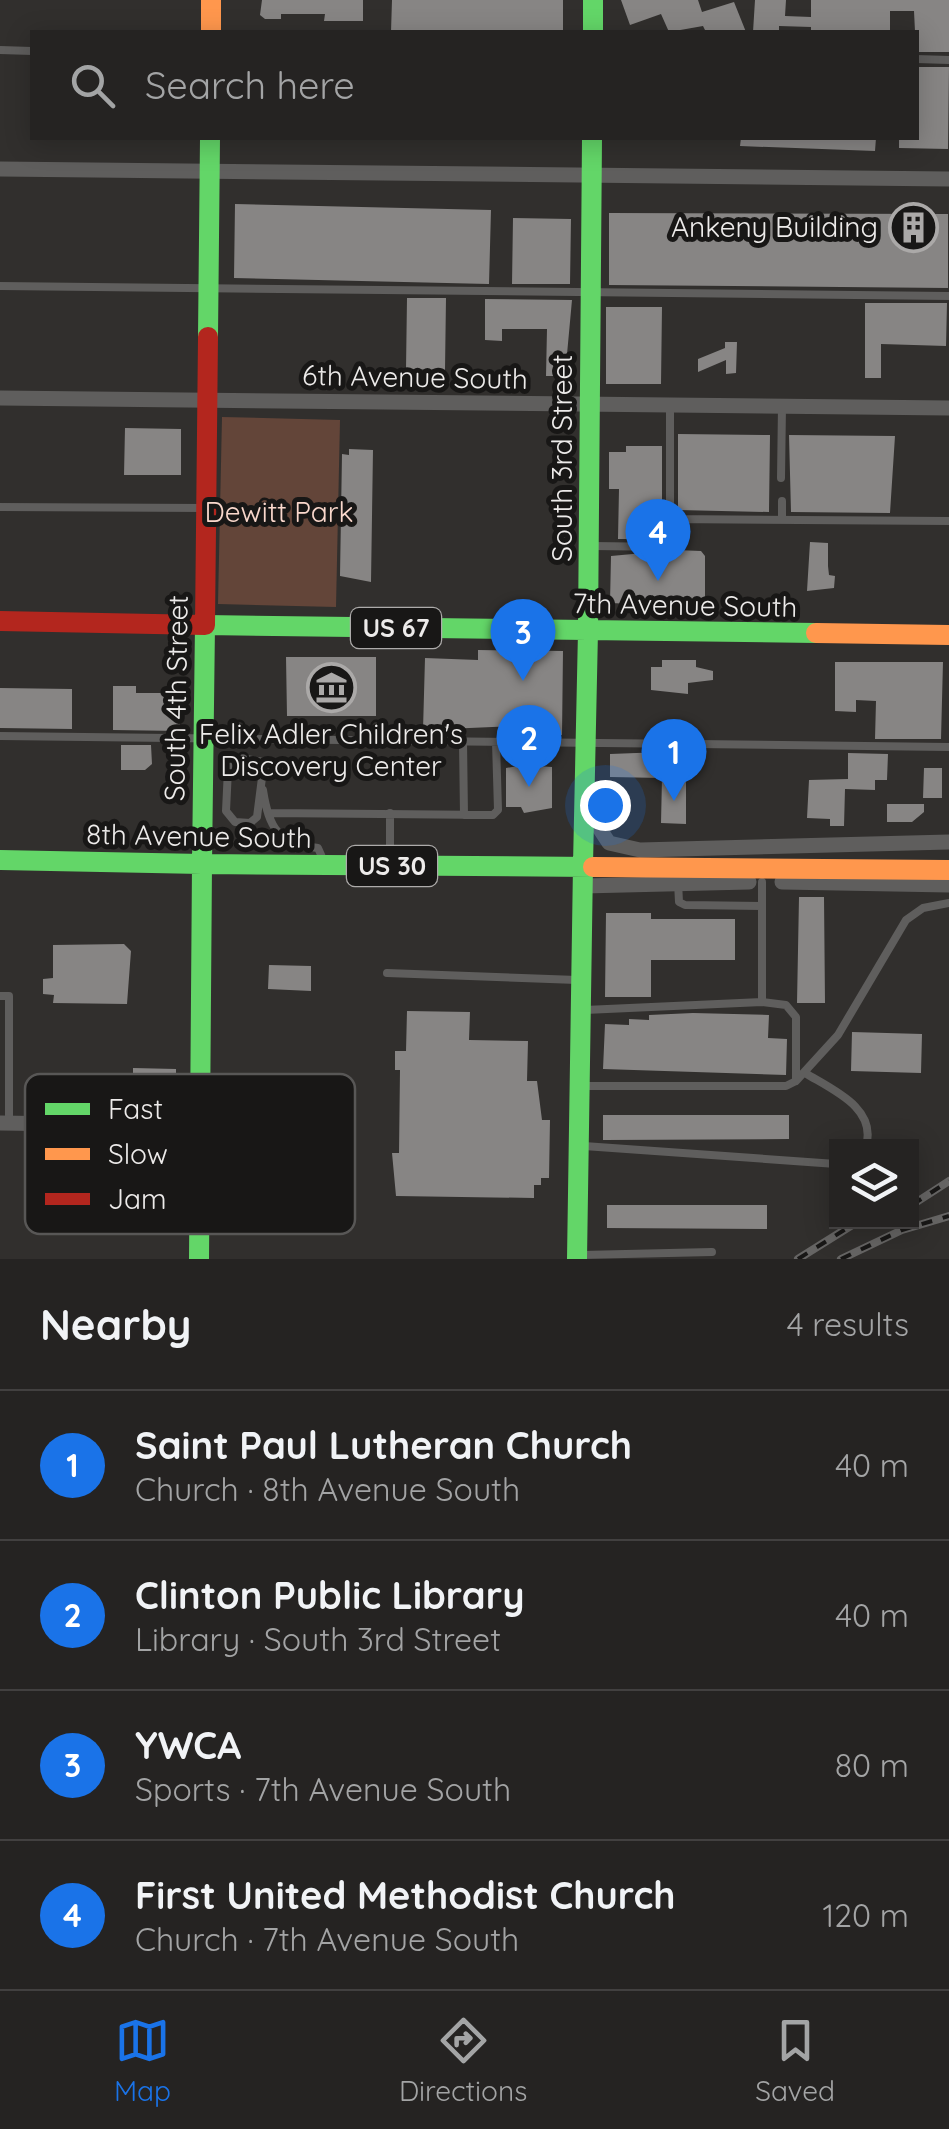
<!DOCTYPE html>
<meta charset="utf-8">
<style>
:root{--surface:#252322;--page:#2d2b2a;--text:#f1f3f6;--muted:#a3a4a5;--line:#424040;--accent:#1a73e8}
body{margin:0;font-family:Quicksand,sans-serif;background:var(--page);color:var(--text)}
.controls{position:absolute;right:30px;bottom:30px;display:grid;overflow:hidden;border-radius:0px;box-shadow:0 5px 25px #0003}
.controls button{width:90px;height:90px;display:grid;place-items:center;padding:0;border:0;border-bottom:2px solid var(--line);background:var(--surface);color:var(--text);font:50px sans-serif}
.you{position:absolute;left:605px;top:805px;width:35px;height:35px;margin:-25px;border:8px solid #fff;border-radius:50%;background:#1a73e8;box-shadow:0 0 0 15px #1a73e833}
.badge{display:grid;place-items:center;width:65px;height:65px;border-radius:50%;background:var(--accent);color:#fff;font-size:32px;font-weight:700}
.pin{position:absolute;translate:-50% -82px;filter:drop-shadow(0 2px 5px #0008)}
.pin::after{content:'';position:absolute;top:52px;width:35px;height:30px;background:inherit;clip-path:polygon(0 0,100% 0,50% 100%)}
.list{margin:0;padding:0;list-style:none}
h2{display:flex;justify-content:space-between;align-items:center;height:130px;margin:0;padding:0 40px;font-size:42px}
h2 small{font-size:32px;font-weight:400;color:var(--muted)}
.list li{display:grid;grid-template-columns:65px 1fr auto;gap:30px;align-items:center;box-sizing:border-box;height:150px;padding:0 40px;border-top:2px solid var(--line)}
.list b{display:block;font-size:38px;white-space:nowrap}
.list p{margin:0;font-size:32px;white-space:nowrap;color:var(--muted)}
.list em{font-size:32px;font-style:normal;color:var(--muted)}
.icon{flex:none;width:55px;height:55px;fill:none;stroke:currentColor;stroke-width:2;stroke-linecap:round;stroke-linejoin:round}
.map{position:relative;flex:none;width:949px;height:1259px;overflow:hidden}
.search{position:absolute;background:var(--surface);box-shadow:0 5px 25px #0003;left:30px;right:30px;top:30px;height:110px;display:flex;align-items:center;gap:25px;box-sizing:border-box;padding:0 35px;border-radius:0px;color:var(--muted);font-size:38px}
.sheet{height:730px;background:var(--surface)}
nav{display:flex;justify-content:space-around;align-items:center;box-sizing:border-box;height:140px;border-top:2px solid var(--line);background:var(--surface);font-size:28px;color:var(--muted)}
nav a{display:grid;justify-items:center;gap:5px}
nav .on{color:var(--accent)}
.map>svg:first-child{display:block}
.green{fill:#634539}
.building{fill:#878584}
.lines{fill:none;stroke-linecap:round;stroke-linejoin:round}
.lane{stroke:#5f5e5d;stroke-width:8}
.street{stroke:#5f5e5d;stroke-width:15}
.fast{stroke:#63d668;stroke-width:20}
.slow{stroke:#ff974d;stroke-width:20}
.jam{stroke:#b3261e;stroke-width:20}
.rail-casing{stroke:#666564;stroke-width:8}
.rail{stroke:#181716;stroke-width:4;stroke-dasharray:11;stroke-linecap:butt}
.labels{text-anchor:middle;stroke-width:10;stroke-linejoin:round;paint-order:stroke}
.shield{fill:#181716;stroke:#adabaa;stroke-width:2.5}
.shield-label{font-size:25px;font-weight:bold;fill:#edebea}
.poi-label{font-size:28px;fill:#edebea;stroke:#181716;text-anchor:end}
.street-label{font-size:28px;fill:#edebea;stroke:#181716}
.park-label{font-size:28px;fill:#fad8cc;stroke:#181716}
.key{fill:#181716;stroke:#585756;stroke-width:2.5}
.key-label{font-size:28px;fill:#edebea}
</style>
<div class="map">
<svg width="949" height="1259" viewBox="0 0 949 1259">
<rect width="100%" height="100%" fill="#312f2d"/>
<path class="green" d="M222,417L340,420L336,607L218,604Z"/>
<path class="building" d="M262,0H363V21H324L325,14H281V19H265L260,15Z
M392,0H563V32H391Z
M621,0H698L702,12L734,2L746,32H706L703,26L669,32L661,14L630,25Z
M755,0H786L785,16L811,17V0H949V52H916L914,11H890V32H811V27L779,26V32H753Z
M916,67H949L948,149L899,148V138H916Z
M741,138H876L875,151L740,146Z
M235,204L491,210L489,284L234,278Z
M609,213L948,214V288L609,285Z
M513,218L571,219L570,284H512Z
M407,298H446L445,370L406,369Z
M485,299L572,300L565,376H546L547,329H502V341L485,340Z
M865,303H947L946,346L881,344V378H865Z
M606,307H662L661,384H606Z
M725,342H737L736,373L726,374V360L698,372V359L725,348Z
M125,428L181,429V475H124Z
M678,434L770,435L769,512L678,510Z
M789,435L895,436L890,513L791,512Z
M626,446H662V539H618L619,489H609V452H626Z
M349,449L373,450L371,582L340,576L342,454L349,455Z
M810,542L828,543V566L829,575L835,576L834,588L807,591Z
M676,550L701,551L705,556V607L610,603L611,556Z
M478,650L563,651L562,735L516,734V726L423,730L425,658L478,660Z
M286,657H376V716H287Z
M662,660H696V667L713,671V680L688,683V694L651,690V667H662Z
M835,662H943L941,739H875L876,701L856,700V712L835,711Z
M113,686H136V693H180V731L113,730Z
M0,688L72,689V729L0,728Z
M121,745H151L152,764L145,770H121Z
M663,752H686V824L661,823L662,778L610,777V754Z
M848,753L888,754L887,780H875V790L845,789L844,826H830V819L807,818L809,780L848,779Z
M523,765L552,767V808L524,813L521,807H506V768Z
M924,768H942V798H923Z
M887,804H924V812L912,822H887Z
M799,897H824L825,1003H797Z
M606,913H651V919H735V960H651V997H605Z
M124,944L131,951L127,1004L53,1003L54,995L43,994V979L53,978V945Z
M269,965L311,966V991L268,989Z
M407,1011L470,1012L469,1040L528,1041L527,1081H537L542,1120H550L549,1178H541V1185H534V1198L396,1196L392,1153H399L400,1070H395V1051H406Z
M693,1013L769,1015L768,1038L787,1039L786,1075L603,1069L605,1024L629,1025V1019L649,1020V1015Z
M852,1032L922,1034L921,1073L851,1071Z
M133,1068L176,1069V1096L133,1095Z
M603,1115H789V1139L603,1140Z
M607,1205H767V1229L607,1228Z"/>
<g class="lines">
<path class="lane" d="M0,50L32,51
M916,59L949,60
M0,286L949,296
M781,478L782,406
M0,507L206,508
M670,519L949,521
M782,520V501
M593,546L670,547V405
M0,736L949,747
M463,741L464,815
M240,758L264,762L257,817L250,823L235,822L226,811L228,769Z
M263,790C269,829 278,843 318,848L322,857
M269,813L493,815L498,810L496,742
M390,861V813
M678,882L679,902L685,905L762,906
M387,973L577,980
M0,996H9V1123
M762,1002V882
M585,1010L762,1002L786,1005L796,1017V1081L786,1086H586
M805,1073C833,1090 877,1108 866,1146
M796,1081L838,1035L906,920L923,908L949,903
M584,1146L836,1164
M582,1255L712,1252"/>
<path class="street" d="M0,169L949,179
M0,398L949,408
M584,805L609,843L640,850L949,842
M782,882L949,885
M583,886L749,882
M0,1123L201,1126"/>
<path class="fast" d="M593,0V32
M208,337L210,138
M588,631L592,138
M0,860L202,864
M202,864L205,625L816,633
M583,865L588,631
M199,1259L202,864L593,867
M577,1259L583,865"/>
<path class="slow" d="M211,0V32
M816,633L949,635
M593,867L949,870"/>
<path class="jam" d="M0,621L205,625L208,337"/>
<defs>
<path id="rail" d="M912,1205L949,1181
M798,1259L857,1222
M841,1259L902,1230L949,1216"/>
</defs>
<use href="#rail" class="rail-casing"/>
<use href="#rail" class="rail"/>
</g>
<defs>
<symbol id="building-ring" viewBox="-11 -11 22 22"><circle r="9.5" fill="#181716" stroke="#aba9a8" stroke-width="1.5"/><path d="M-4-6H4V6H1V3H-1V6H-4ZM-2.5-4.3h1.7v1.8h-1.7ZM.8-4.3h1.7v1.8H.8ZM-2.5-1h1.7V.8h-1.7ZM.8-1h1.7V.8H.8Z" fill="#aba9a8"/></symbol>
<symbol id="museum-ring" viewBox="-11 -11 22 22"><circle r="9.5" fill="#181716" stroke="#aba9a8" stroke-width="1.5"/><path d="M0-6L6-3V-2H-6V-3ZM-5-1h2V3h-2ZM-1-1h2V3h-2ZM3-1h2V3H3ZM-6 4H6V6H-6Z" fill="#aba9a8"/></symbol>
</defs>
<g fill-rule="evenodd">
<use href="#building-ring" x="886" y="200" width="55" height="55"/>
<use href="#museum-ring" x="304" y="660" width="55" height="55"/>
</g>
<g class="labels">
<g class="shield">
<rect x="351" y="608" width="90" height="40" rx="8"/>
<rect x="347" y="846" width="90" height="40" rx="8"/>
</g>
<g class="shield-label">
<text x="396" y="637">US 67</text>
<text x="392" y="875">US 30</text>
</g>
<g class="poi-label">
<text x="878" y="237">Ankeny Building</text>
<text x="331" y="744" text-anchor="middle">Felix Adler Children's<tspan x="331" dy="32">Discovery Center</tspan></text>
</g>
<g class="street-label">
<text transform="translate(415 377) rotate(1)" y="10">6th Avenue South</text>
<text transform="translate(562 458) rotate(-90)" y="10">South 3rd Street</text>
<text transform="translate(685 605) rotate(1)" y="10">7th Avenue South</text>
<text transform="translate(176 698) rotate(-89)" y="10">South 4th Street</text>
<text transform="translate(199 836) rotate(1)" y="10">8th Avenue South</text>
</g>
<g class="park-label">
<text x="279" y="522">Dewitt Park</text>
</g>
</g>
<rect x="25" y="1074" width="330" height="160" rx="15" class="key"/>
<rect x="45" y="1103" width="45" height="12" fill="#63d668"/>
<rect x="45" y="1148" width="45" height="12" fill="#ff974d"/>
<rect x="45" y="1193" width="45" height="12" fill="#b3261e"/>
<g class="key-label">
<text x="108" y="1119">Fast</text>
<text x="108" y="1164">Slow</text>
<text x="108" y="1209">Jam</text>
</g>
</svg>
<div class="controls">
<button><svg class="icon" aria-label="layers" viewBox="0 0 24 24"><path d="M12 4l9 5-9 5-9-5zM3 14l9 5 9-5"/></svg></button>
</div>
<div class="you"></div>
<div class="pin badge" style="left:674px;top:801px">1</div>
<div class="pin badge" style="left:529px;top:787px">2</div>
<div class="pin badge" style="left:523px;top:681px">3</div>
<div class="pin badge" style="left:658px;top:581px">4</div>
<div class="search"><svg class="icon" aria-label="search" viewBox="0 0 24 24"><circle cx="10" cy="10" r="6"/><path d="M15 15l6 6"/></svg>Search here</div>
</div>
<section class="sheet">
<h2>Nearby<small>4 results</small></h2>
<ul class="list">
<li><span class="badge">1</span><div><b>Saint Paul Lutheran Church</b><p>Church · 8th Avenue South</p></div><em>40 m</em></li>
<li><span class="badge">2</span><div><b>Clinton Public Library</b><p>Library · South 3rd Street</p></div><em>40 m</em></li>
<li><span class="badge">3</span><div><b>YWCA</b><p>Sports · 7th Avenue South</p></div><em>80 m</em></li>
<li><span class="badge">4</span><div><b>First United Methodist Church</b><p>Church · 7th Avenue South</p></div><em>120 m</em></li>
</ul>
</section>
<nav>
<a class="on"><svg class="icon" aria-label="map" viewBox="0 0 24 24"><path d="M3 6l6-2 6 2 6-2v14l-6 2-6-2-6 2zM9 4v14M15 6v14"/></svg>Map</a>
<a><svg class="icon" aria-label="directions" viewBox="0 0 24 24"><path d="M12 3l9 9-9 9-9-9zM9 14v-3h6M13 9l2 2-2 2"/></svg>Directions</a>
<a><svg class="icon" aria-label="saved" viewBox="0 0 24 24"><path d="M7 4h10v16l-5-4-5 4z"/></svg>Saved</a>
</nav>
